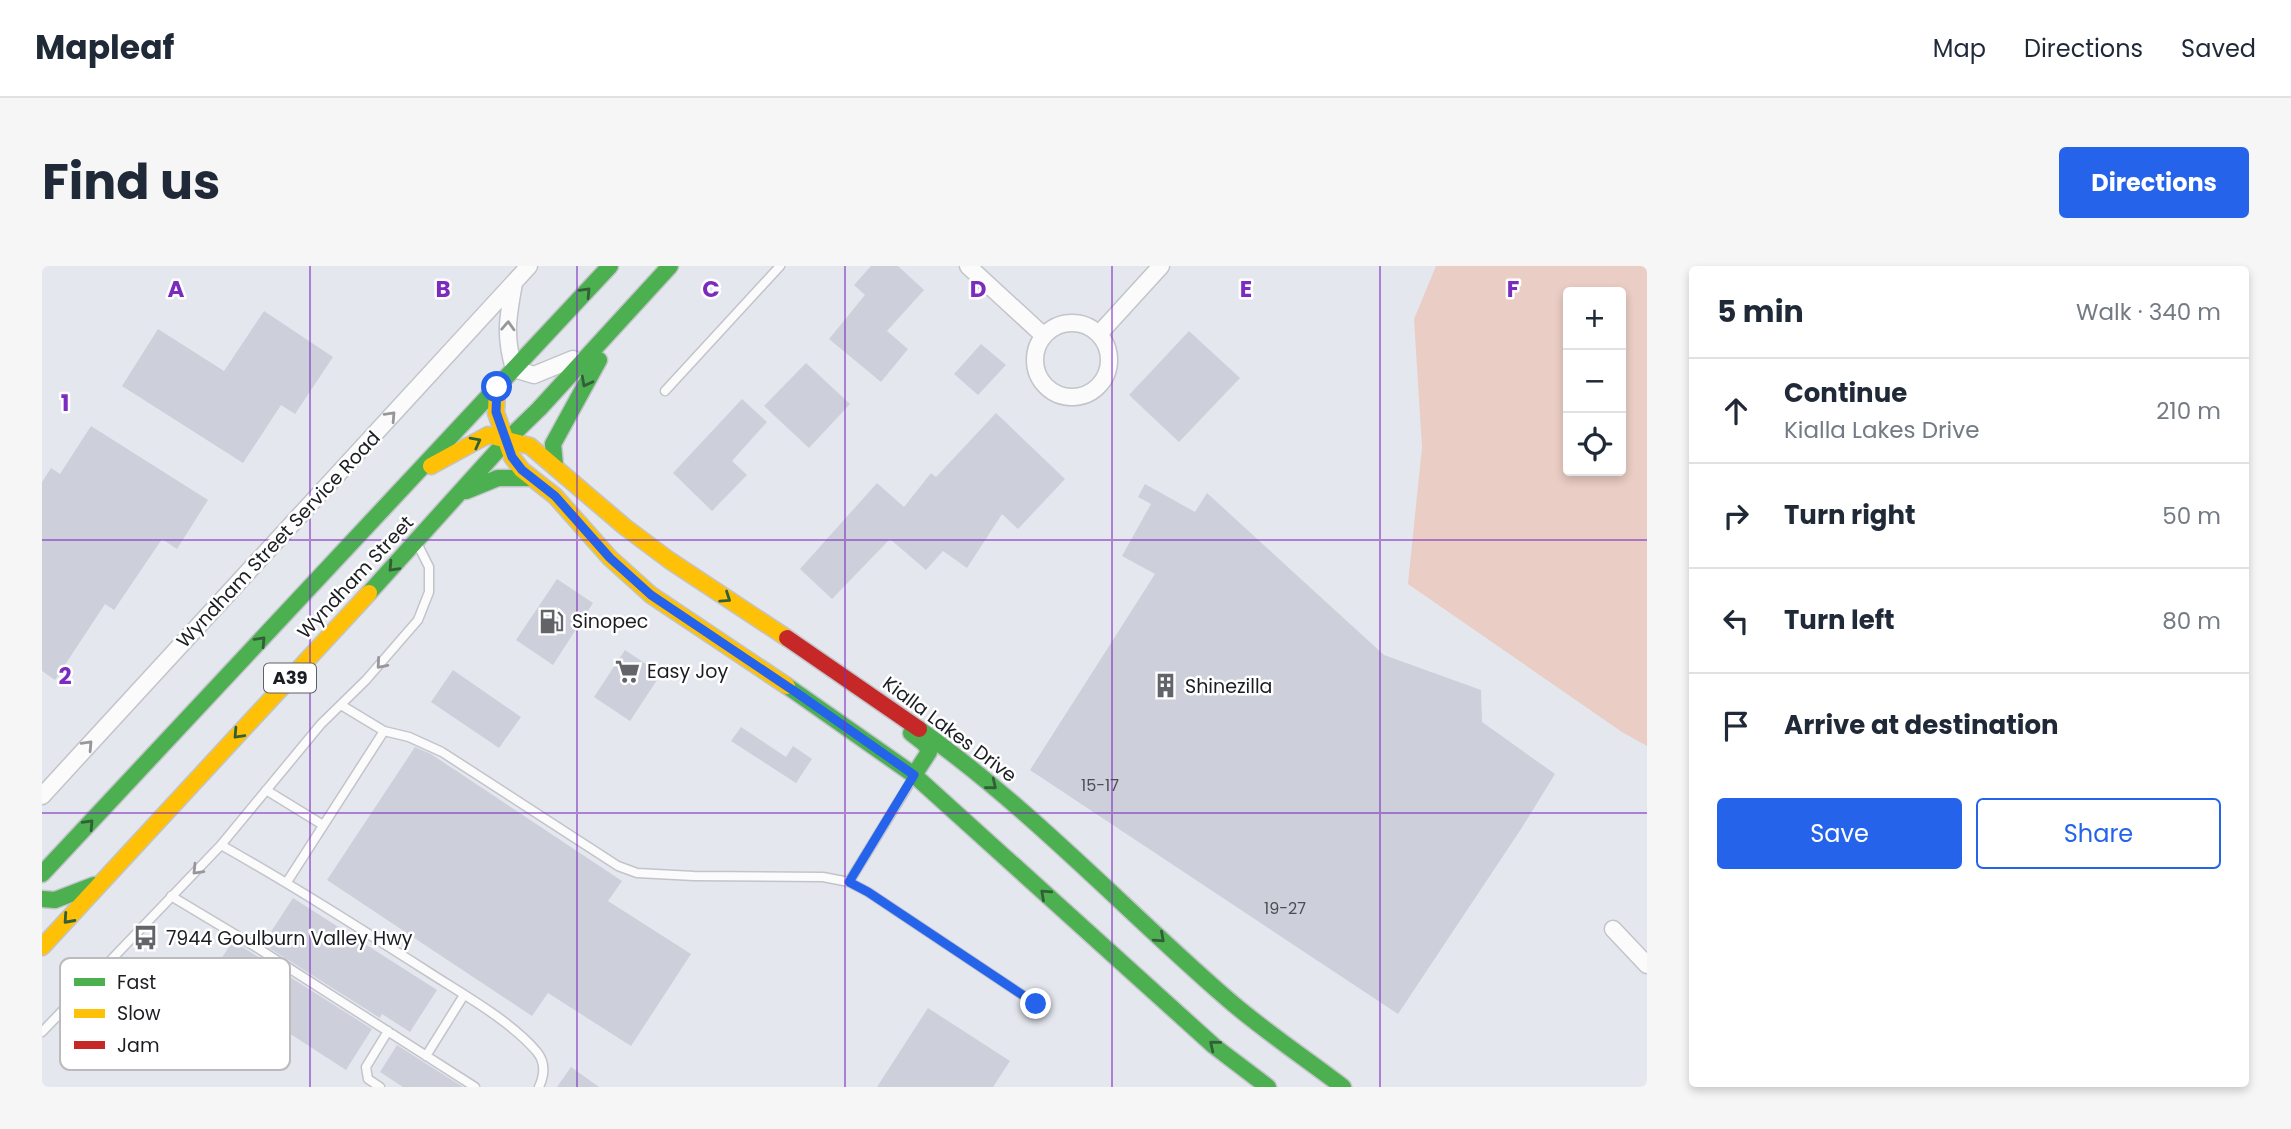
<!DOCTYPE html>
<meta charset="utf-8">
<style>
:root{--surface:#fff;--page:#f6f6f7;--text:#1f2937;--muted:#747a83;--line:#e0e1e3;--accent:#2563eb}
body{margin:0;font-family:Poppins,sans-serif;background:var(--page);color:var(--text)}
.controls{position:absolute;right:21px;top:21px;display:grid;overflow:hidden;border-radius:7px;box-shadow:0 4px 10px #0003}
.controls button{width:63px;height:63px;display:grid;place-items:center;padding:0;border:0;border-bottom:2px solid var(--line);background:var(--surface);color:var(--text);font:35px sans-serif}
.stop{position:absolute;width:21px;height:21px;margin:-16px;border:5px solid #2563eb;border-radius:50%;background:#fff}
.stop.end{background:#2563eb;border-color:#fff;box-shadow:0 2px 7px #0008}
.list{margin:0;padding:0;list-style:none}
h2{display:flex;justify-content:space-between;align-items:center;height:91px;margin:0;padding:0 28px;font-size:30px}
h2 small{font-size:23px;font-weight:400;color:var(--muted)}
.list li{display:grid;grid-template-columns:46px 1fr auto;gap:21px;align-items:center;box-sizing:border-box;height:105px;padding:0 28px;border-top:2px solid var(--line)}
.list b{display:block;font-size:26px;white-space:nowrap}
.list p{margin:0;font-size:23px;white-space:nowrap;color:var(--muted)}
.list em{font-size:23px;font-style:normal;color:var(--muted)}
.actions{display:flex;gap:14px;padding:21px 28px}
.actions a{flex:1;padding:16px 0;border:2px solid var(--accent);border-radius:7px;text-align:center;font-size:24px;color:var(--accent)}
.actions .main{background:var(--accent);color:#fff}
.icon{flex:none;width:38px;height:38px;fill:none;stroke:currentColor;stroke-width:2;stroke-linecap:round;stroke-linejoin:round}
.map{position:relative;flex:none;width:1605px;height:821px;overflow:hidden;border-radius:7px}
header{display:flex;align-items:center;gap:42px;box-sizing:border-box;height:98px;padding:0 35px;background:var(--surface);border-bottom:2px solid var(--line)}
header strong{font-size:33px}
nav{display:flex;gap:38px;margin-inline-start:auto;font-size:24px}
.intro{display:flex;align-items:center;justify-content:space-between;box-sizing:border-box;height:168px;padding:0 42px}
h1{margin:0;font-size:49px}
.button{padding:18px 32px;border-radius:7px;background:var(--accent);color:#fff;font-size:24px;font-weight:700}
main{display:flex;gap:42px;padding:0 42px}
aside{flex:1;background:var(--surface);border-radius:7px;box-shadow:0 4px 10px #0003}
.map>svg:first-child{display:block}
.green{fill:#eacdc4;fill-rule:evenodd}
.building{fill:#cdcfdb}
.lines{fill:none;stroke-linecap:round;stroke-linejoin:round}
.lane-casing{stroke:#c2c4ca;stroke-width:11}
.street-casing{stroke:#c2c4ca;stroke-width:19}
.fast-casing{stroke:#c2c4ca;stroke-width:19}
.slow-casing{stroke:#c2c4ca;stroke-width:19}
.jam-casing{stroke:#c2c4ca;stroke-width:19}
.lane{stroke:#fbfbfc;stroke-width:8}
.street{stroke:#fbfbfc;stroke-width:16}
.fast{stroke:#4caf50;stroke-width:16}
.slow{stroke:#ffc107;stroke-width:16}
.jam{stroke:#c62828;stroke-width:16}
.oneway{stroke:#325f37}
.oneway2{stroke:#97979a}
.route{stroke:#2563eb;stroke-width:9}
.grid{fill:none;stroke:#7b2cbf;stroke-width:2;stroke-opacity:0.55}
.labels{text-anchor:middle;stroke-width:5;stroke-linejoin:round;paint-order:stroke}
.number-label{font-size:16px;fill:#4c4e54}
.shield{fill:#fff;stroke:#606164;stroke-width:2}
.shield-label{font-size:18px;font-weight:bold;fill:#1c1d22}
.street-label{font-size:19px;fill:#1c1d22;stroke:#fff}
.poi-label{font-size:19px;fill:#1c1d22;stroke:#fff;text-anchor:start}
.key{fill:#fff;stroke:#bbbbbd;stroke-width:2}
.key-label{font-size:19px;fill:#1c1d22}
.grid-label{font-size:23px;text-anchor:middle;font-weight:bold;fill:#7b2cbf;stroke:#fff;stroke-width:5;stroke-linejoin:round;paint-order:stroke}
</style>
<header>
<strong>Mapleaf</strong>
<nav><a>Map</a><a>Directions</a><a>Saved</a></nav>
</header>
<div class="intro"><h1>Find us</h1><a class="button">Directions</a></div>
<main>
<div class="map">
<svg width="1605" height="821" viewBox="0 0 1605 821">
<rect width="100%" height="100%" fill="#e4e7ee"/>
<path class="green" d="M1394,0H1605V480L1580,466L1366,318L1380,181L1372,53ZM1526,26H1579V205H1526Z"/>
<path class="building" d="M829,0H856L882,24L845,65L866,83L839,116L787,73L823,29L812,19Z
M222,45L291,91L253,148L239,139L201,197L80,120L116,63L182,105Z
M1147,65L1198,112L1137,176L1087,129Z
M939,78L964,99L936,129L912,108Z
M764,97L808,138L767,182L722,140Z
M700,133L725,156L690,195L705,209L670,245L631,207Z
M954,147L1023,213L976,263L960,248L925,302L901,285L884,304L848,273L790,333L758,303L835,217L862,241L889,207L894,211Z
M49,160L166,234L135,283L120,273L72,344L63,338L13,414L0,405V216L9,202L18,208Z
M1103,218L1153,246L1165,227L1342,389L1439,424L1440,456L1513,508L1479,563L1356,748L988,504L1113,308L1080,290L1109,238L1096,231Z
M515,313L551,337L511,399L474,374Z
M583,384L619,408L588,455L552,431Z
M411,404L479,451L457,482L389,436Z
M699,461L744,491L751,480L770,493L754,517L689,475Z
M373,481L389,488L580,615L566,635L649,688L589,780L506,727L490,750L285,614Z
M251,632L395,724L368,766L340,748L338,752L221,678Z
M191,675L330,763L304,804L165,714Z
M886,742L968,795L951,821H835Z
M355,779L380,795L421,821H361L338,806Z
M529,801L557,821H515Z"/>
<g class="lines">
<defs>
<path id="lane" d="M623,125L738,0
M299,439L342,465L367,471L400,486L576,600L595,607L652,610L781,611L807,616L826,626L994,738
M224,524L281,559
M179,579C250,619 319,663 388,707C422,729 469,755 495,786C504,797 502,810 497,821
M245,616L342,465
M807,616L871,512
M129,630L214,681L433,821
M0,766L179,579L279,458L324,414L376,354L387,326V301L377,281
M384,790L422,729
M338,821L326,813L324,801L346,765"/>
<path id="street" d="M926,0L1002,70
M472,17C466,51 462,68 472,103L492,109L531,93
M993 94a37 37 0 1 1 74 0a37 37 0 1 1-74 0Z
M1057,68L1119,0
M0,530L487,0
M1571,663L1605,699"/>
<path id="fast" d="M513,200L511,178L557,94
M424,225L456,212H490
M327,327L465,174L497,143L628,0
M745,420L872,509L1172,780L1226,821
M877,463C987,541 1080,641 1182,730C1219,763 1262,791 1301,821
M869,467L883,478L887,486L872,509
M0,608L568,0
M0,633L13,634L52,619"/>
<path id="slow" d="M455,121L454,147L470,191L480,204L513,230L568,292L609,329L745,420
M389,200L446,169L488,180L583,261L627,294L745,372
M0,681L327,327"/>
<path id="jam" d="M745,372L877,463"/>
</defs>
<use href="#lane" class="lane-casing"/>
<use href="#street" class="street-casing"/>
<use href="#fast" class="fast-casing"/>
<use href="#slow" class="slow-casing"/>
<use href="#jam" class="jam-casing"/>
<use href="#lane" class="lane"/>
<use href="#street" class="street"/>
<use href="#fast" class="fast"/>
<use href="#slow" class="slow"/>
<use href="#jam" class="jam"/>
</g>
<defs><path id="oneway-chevron" d="M-2-3.5L2.5 0L-2 3.5" fill="none" stroke-width="1.6" stroke-linecap="round" stroke-linejoin="round" transform="scale(1.75)"/></defs>
<g class="oneway">
<use href="#oneway-chevron" transform="translate(544 26) rotate(-47)"/>
<use href="#oneway-chevron" transform="translate(544 116) rotate(118)"/>
<use href="#oneway-chevron" transform="translate(434 176) rotate(-28)"/>
<use href="#oneway-chevron" transform="translate(351 301) rotate(133)"/>
<use href="#oneway-chevron" transform="translate(684 332) rotate(34)"/>
<use href="#oneway-chevron" transform="translate(219 375) rotate(-47)"/>
<use href="#oneway-chevron" transform="translate(196 468) rotate(133)"/>
<use href="#oneway-chevron" transform="translate(950 519) rotate(39)"/>
<use href="#oneway-chevron" transform="translate(47 558) rotate(-47)"/>
<use href="#oneway-chevron" transform="translate(1003 628) rotate(-138)"/>
<use href="#oneway-chevron" transform="translate(26 653) rotate(132)"/>
<use href="#oneway-chevron" transform="translate(1118 672) rotate(42)"/>
<use href="#oneway-chevron" transform="translate(1172 779) rotate(-141)"/>
</g>
<g class="oneway2">
<use href="#oneway-chevron" transform="translate(466 60) rotate(-87)"/>
<use href="#oneway-chevron" transform="translate(349 150) rotate(-47)"/>
<use href="#oneway-chevron" transform="translate(339 398) rotate(131)"/>
<use href="#oneway-chevron" transform="translate(46 479) rotate(-47)"/>
<use href="#oneway-chevron" transform="translate(155 604) rotate(134)"/>
</g>
<g class="lines">
<path class="route" d="M455,121L454,146L470,191L480,204L513,230L568,292L609,329L755,427L872,509L807,616L826,626L994,738"/>
</g>
<path class="grid" d="M268,0V821M535,0V821M803,0V821M1070,0V821M1338,0V821M0,274H1605M0,547H1605"/>
<defs>
<symbol id="fuel-bare" viewBox="-9 -9 18 18"><path d="M-5.5-6h7V0h2V4h1.3V-2.5L3-4.5l.8-.8L6-3V5H2.5V1h-1V6h-7ZM-4.2-4.7v3.2H.2V-4.7Z" fill="#626469" stroke="#fff" stroke-width="2.5" paint-order="stroke"/></symbol>
<symbol id="supermarket-bare" viewBox="-9 -9 18 18"><path d="M-6-5.5h2.5l.6 2H6L4.5 2H-2.5L-4.4-4H-6ZM-1.5 3.2a1.3 1.3 0 1 0 .1 0ZM3 3.2a1.3 1.3 0 1 0 .1 0Z" fill="#626469" stroke="#fff" stroke-width="2.5" paint-order="stroke"/></symbol>
<symbol id="building-bare" viewBox="-9 -9 18 18"><path d="M-4-6H4V6H1V3H-1V6H-4ZM-2.5-4.3h1.7v1.8h-1.7ZM.8-4.3h1.7v1.8H.8ZM-2.5-1h1.7V.8h-1.7ZM.8-1h1.7V.8H.8Z" fill="#626469" stroke="#fff" stroke-width="2.5" paint-order="stroke"/></symbol>
<symbol id="bus-bare" viewBox="-9 -9 18 18"><path d="M-5-6H5V4H4V6H2V4H-2V6H-4V4H-5ZM-3.5-4V0h7V-4ZM-3.5 1.2v1.5H-2V1.2ZM2 1.2v1.5H3.5V1.2Z" fill="#626469" stroke="#fff" stroke-width="2.5" paint-order="stroke"/></symbol>
</defs>
<g fill-rule="evenodd">
<use href="#fuel-bare" x="492" y="338" width="35" height="35"/>
<use href="#supermarket-bare" x="568" y="388" width="35" height="35"/>
<use href="#building-bare" x="1106" y="402" width="35" height="35"/>
<use href="#bus-bare" x="86" y="654" width="35" height="35"/>
</g>
<g class="labels">
<g class="number-label">
<text x="1058" y="525">15-17</text>
<text x="1243" y="648">19-27</text>
</g>
<rect class="shield" x="222" y="397.5" width="52" height="29" rx="5"/>
<g class="shield-label">
<text x="248" y="418">A39</text>
</g>
<g class="street-label">
<text transform="translate(236 273) rotate(-47)" y="7">Wyndham Street Service Road</text>
<text transform="translate(313 311) rotate(-47)" y="7">Wyndham Street</text>
<text transform="translate(908 463) rotate(37)" y="7">Kialla Lakes Drive</text>
</g>
<g class="poi-label">
<text x="530" y="362">Sinopec</text>
<text x="605" y="412">Easy Joy</text>
<text x="1143" y="427">Shinezilla</text>
<text x="124" y="679">7944 Goulburn Valley Hwy</text>
</g>
</g>
<rect x="18" y="692" width="230" height="112" rx="10" class="key"/>
<rect x="32" y="712" width="31" height="8" fill="#4caf50"/>
<rect x="32" y="743" width="31" height="9" fill="#ffc107"/>
<rect x="32" y="775" width="31" height="8" fill="#c62828"/>
<g class="key-label">
<text x="75" y="723">Fast</text>
<text x="75" y="754">Slow</text>
<text x="75" y="786">Jam</text>
</g>
<g class="grid-label">
<text x="134" y="31">A</text>
<text x="401" y="31">B</text>
<text x="669" y="31">C</text>
<text x="936" y="31">D</text>
<text x="1204" y="31">E</text>
<text x="1471" y="31">F</text>
<text x="23" y="145">1</text>
<text x="23" y="418">2</text>
</g>
</svg>
<div class="controls">
<button>+</button>
<button>−</button>
<button><svg class="icon" aria-label="locate" viewBox="0 0 24 24"><circle cx="12" cy="12" r="6"/><path d="M12 2v4M12 18v4M2 12h4M18 12h4"/></svg></button>
</div>
<div class="stop" style="left:455px;top:121px"></div>
<div class="stop end" style="left:994px;top:738px"></div>
</div>
<aside>
<h2>5 min<small>Walk · 340 m</small></h2>
<ul class="list">
<li><svg class="icon" aria-label="ahead" viewBox="0 0 24 24"><path d="M12 20V5M6 11l6-6 6 6"/></svg><div><b>Continue</b><p>Kialla Lakes Drive</p></div><em>210 m</em></li>
<li><svg class="icon" aria-label="right" viewBox="0 0 24 24"><path d="M7 20v-9h11M14 6l5 5-5 5"/></svg><div><b>Turn right</b></div><em>50 m</em></li>
<li><svg class="icon" aria-label="left" viewBox="0 0 24 24"><path d="M17 20v-9H6M10 6l-5 5 5 5"/></svg><div><b>Turn left</b></div><em>80 m</em></li>
<li><svg class="icon" aria-label="arrive" viewBox="0 0 24 24"><path d="M6 21V4h12l-3 4 3 4H6"/></svg><div><b>Arrive at destination</b></div></li>
</ul>
<div class="actions"><a class="main">Save</a><a>Share</a></div>
</aside>
</main>
